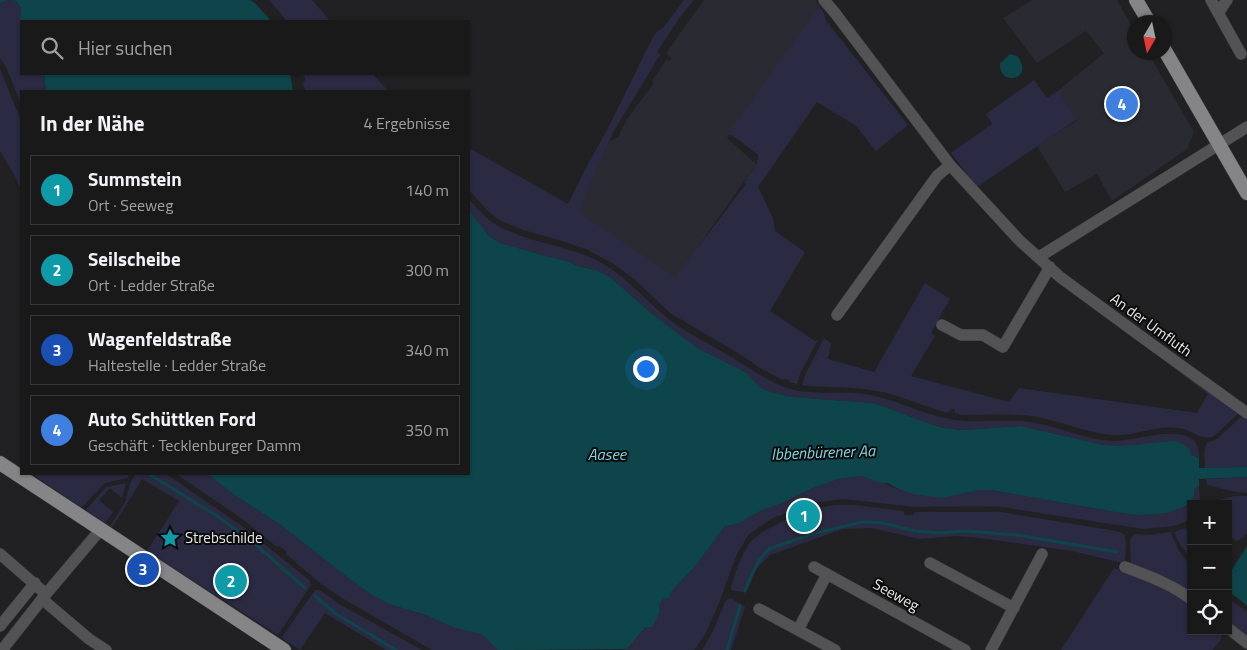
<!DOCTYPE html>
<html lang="de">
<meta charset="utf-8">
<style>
:root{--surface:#19191a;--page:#262627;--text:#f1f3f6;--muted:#9fa0a2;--line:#373839;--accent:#1a73e8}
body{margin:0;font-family:"Titillium Web",sans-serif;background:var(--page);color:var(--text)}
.controls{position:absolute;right:15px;bottom:15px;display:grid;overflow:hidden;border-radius:0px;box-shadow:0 1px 4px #0004}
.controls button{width:45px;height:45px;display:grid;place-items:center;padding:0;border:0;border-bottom:1px solid var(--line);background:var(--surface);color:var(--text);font:25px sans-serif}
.compass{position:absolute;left:1127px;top:15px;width:45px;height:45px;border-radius:50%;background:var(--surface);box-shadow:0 1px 4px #0004;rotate:189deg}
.you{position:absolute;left:645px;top:368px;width:18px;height:18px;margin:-12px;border:4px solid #fff;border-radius:50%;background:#1a73e8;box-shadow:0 0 0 8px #1a73e833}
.badge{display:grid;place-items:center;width:32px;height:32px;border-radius:50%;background:var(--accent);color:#fff;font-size:16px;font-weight:700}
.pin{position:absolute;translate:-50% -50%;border:2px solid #fff;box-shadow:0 1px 5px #0006}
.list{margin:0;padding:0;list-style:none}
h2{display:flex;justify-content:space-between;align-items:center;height:65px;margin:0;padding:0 20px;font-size:21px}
h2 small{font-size:16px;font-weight:400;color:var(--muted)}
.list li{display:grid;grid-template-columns:32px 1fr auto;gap:15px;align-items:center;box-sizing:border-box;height:70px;margin:0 10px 10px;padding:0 10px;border:1px solid var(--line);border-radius:0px}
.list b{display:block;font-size:19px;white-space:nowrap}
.list p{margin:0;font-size:16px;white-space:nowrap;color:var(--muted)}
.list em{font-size:16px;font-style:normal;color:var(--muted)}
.icon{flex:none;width:28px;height:28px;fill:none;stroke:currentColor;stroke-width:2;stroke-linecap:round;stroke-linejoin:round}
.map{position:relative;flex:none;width:1247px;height:650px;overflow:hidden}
.search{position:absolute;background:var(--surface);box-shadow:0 1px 4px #0004;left:20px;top:20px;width:450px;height:55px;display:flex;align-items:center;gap:12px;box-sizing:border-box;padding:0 18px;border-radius:0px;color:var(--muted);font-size:19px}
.panel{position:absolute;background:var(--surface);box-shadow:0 1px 4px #0004;left:20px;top:90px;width:450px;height:385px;border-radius:0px}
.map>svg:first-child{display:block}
.built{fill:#2a2a32}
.green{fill:#2b2a43}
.water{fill:#0e454b}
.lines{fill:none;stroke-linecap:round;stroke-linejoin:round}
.stream{stroke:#0e454b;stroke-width:3}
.minor-casing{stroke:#3d3d3f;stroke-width:12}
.major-casing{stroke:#3d3d3f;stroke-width:15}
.minor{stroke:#535355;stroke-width:11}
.major{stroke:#858587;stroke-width:14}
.labels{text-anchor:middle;stroke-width:4;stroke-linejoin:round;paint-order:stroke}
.street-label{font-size:15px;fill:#e9e9ea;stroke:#0b0b0c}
.poi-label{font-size:15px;fill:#e9e9ea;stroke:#0b0b0c;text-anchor:start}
.water-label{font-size:16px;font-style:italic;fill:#7ed5e0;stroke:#0b0b0c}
</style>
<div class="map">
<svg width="1247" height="650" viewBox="0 0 1247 650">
<rect width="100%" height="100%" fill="#212123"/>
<path class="built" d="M704,0H815L821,8L727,138L756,164L675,280L571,214L610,141L618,137L627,119L654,83L652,81L667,59L669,61L672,58L666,53Z
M1032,0H1117L1134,30V52L1148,53L1194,132L1187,149L1112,201L1097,174L1065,192L1037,146L1076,121L1059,90L1104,53L1086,31L1037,63L1003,18Z"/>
<path class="green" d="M8,0L16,1L21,8L20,19L21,21V74H44L46,91H21V104L6,67L0,58V3Z
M269,0H312L330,21H286L282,15Z
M684,0H694L680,17L657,52L660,55L614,131L588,188L579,212L675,277L746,184L744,182L757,163L758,155L739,140L728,134L817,9H822L825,16V19L908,125L876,151L856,126L817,102L758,187L773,218L775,231L805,252L770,311L815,341L818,340L800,374L797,384L789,382V380L784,379L783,380L760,368L741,355L670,313L633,278L612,263L586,249L559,240L523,230L499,220L487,210L469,190V148L568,204L588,164L607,130L654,35L659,30L663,28Z
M0,69L21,121V191L15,176L0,151Z
M302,74H373L388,91H305L303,82L305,81V78Z
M1034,80L1047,98L1059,90L1076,120L977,187L951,153L992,124L986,114Z
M469,199C475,206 481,213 488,219C517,242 565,244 598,261C629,277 649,306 677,325C693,336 709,344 726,354C748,366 769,384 794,390C822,396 851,389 879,397C908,405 934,419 965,421C987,422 1008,419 1030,422C1058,426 1085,440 1113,441C1135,441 1165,429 1186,436C1197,440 1199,447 1199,458L1191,455L1124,446L1103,445L1021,426L963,430L943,428L919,420L888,408L873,403L793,397L774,393L761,388L745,372L696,347L651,313L610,277L596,270L581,267L563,260L546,256L500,243L489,236L469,212Z
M925,283L950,299L931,333L935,336L911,376L1009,402L1019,388L1197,413L1208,394L1175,369L1176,368L1238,412V414L1214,436C1201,442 1192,429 1178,428C1156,425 1135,436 1113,435C1087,433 1063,422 1038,417C1013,413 987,415 961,415L955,413V410L952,409L948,413C924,407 901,395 877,391C852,386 827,388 802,385L806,373L824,338L831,343L828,359L874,372Z
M1244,416L1247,418V467L1205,468L1204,453L1205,447L1207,443L1217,439L1241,417Z
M32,474H131L127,478L105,483L83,506L81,507Z
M136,474H166L242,526L309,580L311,585L278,635L147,551L179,501L142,479L112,528L110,526L125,502L131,481Z
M176,474H207L233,494L282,526L347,577L372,595L389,604L426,615L452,627L483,635L499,650H432L342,598L320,583L286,554V551L279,546L277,547L241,518Z
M861,476C870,479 886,482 894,488L942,498L979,490H991L1115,512L1137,515L1194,496V490L1199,486L1200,504H1191V518L1185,522L1174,526L1143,529L1002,507L978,506L916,507L843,499L812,503L773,518L749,534L737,554L719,603L705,635L694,650H625L627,649L660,612L659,605L663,599L670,598L671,592L697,564L725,526L738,524L760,511L780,504L808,490L838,479Z
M1247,477V493L1236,492L1207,485L1206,479Z
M126,483L122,498L110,488L99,500L113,512L105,523L86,510L106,487Z
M1235,496H1247V533L1243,538L1236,541L1228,535V504H1213L1219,500Z
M835,505H854L903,511L905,515H913L915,512H1001L1110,530L1120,532L1125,535L1126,545L1125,561L1123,563L1072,551L980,538L956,536L920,539L871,528L843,529L770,555L755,570L750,585L747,590L742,592L731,590V586L739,563L749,543L762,532L797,514L817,508Z
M1185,528L1187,529L1191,528V558L1181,546L1174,532Z
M1171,532C1176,545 1180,556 1191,565V592C1174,579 1153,571 1132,565L1131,563L1130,541L1132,536L1135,534L1149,535Z
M1114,568C1140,578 1168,589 1191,606V631H1220L1222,634L1220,641L1212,650H1061Z
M315,590H320L339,604L422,650H386L325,613L300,650L283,639L282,637Z
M731,598L745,607L731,650H702L713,631L725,602L728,599Z
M1228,598L1247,612V638L1228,623Z"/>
<path class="water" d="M0,0H250L256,4L271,21H21L20,19L21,8L16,1L8,0L0,3Z
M1010,54L1017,56C1036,78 999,89 1000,63L1004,60Z
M44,74H290L293,91H46Z
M469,211L489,236L500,243L546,256L563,260L581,267L596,270L610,277L651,313L696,347L745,372L761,388L774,393L793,397L873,403L888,408L919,420L943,428L963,430L1021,426L1103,445L1124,446L1174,441L1182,444L1189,448L1191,455L1199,458V468L1247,467V477L1199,479V486L1194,490V496L1191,502L1185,506L1166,513L1137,515L1115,512L991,490H979L942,498L913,494L894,487L888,483H881L861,476L838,479L808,490L780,504L760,511L738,524L725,526L697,564L671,592L670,598L663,599L659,605L660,612L652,627H646L627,649L498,650L483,635L452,627L426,615L389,604L372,595L347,577L282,526L233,494L207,474H469Z
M1247,546V606L1238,598L1229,592L1228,576Z"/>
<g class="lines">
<path class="stream" d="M149,474L217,516L255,544L305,588
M745,591L752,574L760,559L769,549L812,534L862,522L883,523L915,531L942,533L966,531L1017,535L1117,552
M315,596L336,614L396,650
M727,650L740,606"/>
<defs>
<path id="minor" d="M824,0L835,13L950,165L1019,240L1060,277L1150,343L1247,413
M1211,0L1241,54
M1219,12L1227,0
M1039,257L1247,127
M837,315L937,176L950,165
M942,325L961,335H983L1003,347L1050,267
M0,554L46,594
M930,563L1014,608
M814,567L965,650
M1125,567C1149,576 1171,584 1191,599
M42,599L89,639L106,650
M759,609L835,650
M0,626L35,583
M1228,628L1247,643
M798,630L827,574
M2,650L46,594L101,529
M991,650L1042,554"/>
<path id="major" d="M1136,0L1149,22
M1164,49L1247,193
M0,463L284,650"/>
</defs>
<use href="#minor" class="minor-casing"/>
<use href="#major" class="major-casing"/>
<use href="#minor" class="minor"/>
<use href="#major" class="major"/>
</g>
<defs>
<symbol id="sight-bare" viewBox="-9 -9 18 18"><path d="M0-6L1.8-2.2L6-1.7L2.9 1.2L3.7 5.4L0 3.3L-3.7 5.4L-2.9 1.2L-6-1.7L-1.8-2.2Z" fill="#0f9aa8" stroke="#0b0b0c" stroke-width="2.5" paint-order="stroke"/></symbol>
</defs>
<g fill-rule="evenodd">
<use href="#sight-bare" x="156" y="524" width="28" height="28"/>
</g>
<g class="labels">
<g class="street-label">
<text transform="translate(1151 325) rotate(36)" y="5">An der Umfluth</text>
<text transform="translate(896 595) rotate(29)" y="5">Seeweg</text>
</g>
<g class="poi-label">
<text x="185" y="543">Strebschilde</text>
</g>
<g class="water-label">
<text transform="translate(823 452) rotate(-2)" y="6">Ibbenbürener Aa</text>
<text x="607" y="460">Aasee</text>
</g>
</g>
</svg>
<div class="controls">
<button>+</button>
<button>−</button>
<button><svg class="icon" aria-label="locate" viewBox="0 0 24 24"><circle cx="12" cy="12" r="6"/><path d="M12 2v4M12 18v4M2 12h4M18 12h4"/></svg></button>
</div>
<svg class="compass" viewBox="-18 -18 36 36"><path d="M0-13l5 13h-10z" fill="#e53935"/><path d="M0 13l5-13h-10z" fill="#9fa0a2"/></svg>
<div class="you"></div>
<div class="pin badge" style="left:804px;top:516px;background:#0f9aa8">1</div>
<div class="pin badge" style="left:231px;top:581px;background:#0f9aa8">2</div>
<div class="pin badge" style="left:143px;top:569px;background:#1a4fb4">3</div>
<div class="pin badge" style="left:1122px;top:104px;background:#3f7fe0">4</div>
<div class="search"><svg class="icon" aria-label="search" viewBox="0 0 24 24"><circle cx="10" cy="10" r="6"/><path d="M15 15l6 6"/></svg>Hier suchen</div>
<section class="panel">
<h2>In der Nähe<small>4 Ergebnisse</small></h2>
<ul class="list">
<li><span class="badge" style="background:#0f9aa8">1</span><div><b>Summstein</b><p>Ort · Seeweg</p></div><em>140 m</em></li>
<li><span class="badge" style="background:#0f9aa8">2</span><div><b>Seilscheibe</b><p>Ort · Ledder Straße</p></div><em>300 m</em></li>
<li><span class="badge" style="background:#1a4fb4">3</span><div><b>Wagenfeldstraße</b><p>Haltestelle · Ledder Straße</p></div><em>340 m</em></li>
<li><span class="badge" style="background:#3f7fe0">4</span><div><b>Auto Schüttken Ford</b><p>Geschäft · Tecklenburger Damm</p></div><em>350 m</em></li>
</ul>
</section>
</div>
